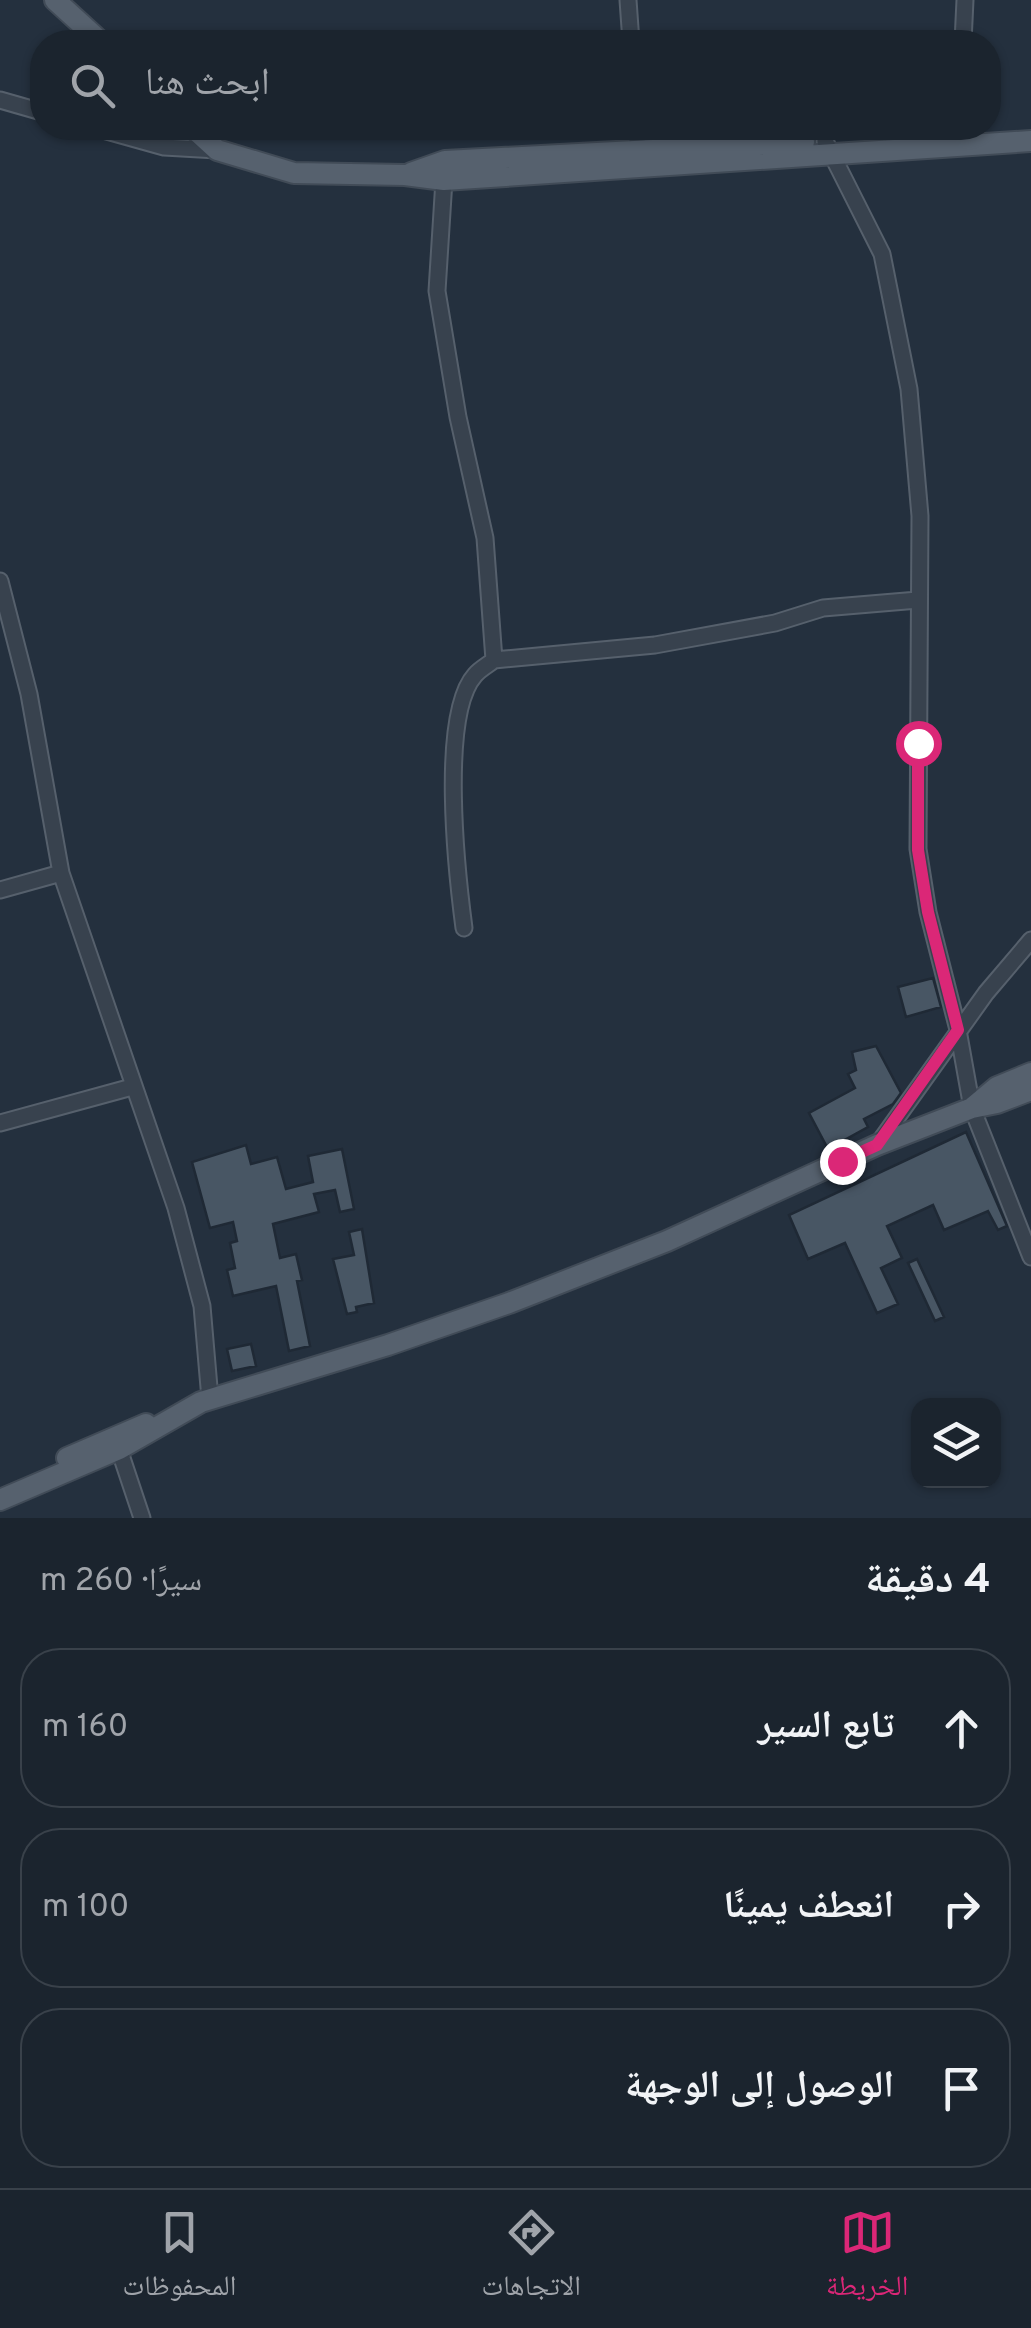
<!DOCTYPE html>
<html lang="ar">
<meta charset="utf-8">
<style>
:root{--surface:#1b242e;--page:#28303a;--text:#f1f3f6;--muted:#a0a4aa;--line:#39414a;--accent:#db2777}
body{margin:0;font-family:Overpass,"Noto Naskh Arabic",sans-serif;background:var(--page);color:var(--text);direction:rtl}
.controls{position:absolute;right:30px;bottom:30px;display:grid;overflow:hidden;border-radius:20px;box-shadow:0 2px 8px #0004}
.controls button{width:90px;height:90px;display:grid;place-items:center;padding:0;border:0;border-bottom:2px solid var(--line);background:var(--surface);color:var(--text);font:50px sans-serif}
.stop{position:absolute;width:30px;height:30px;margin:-22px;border:8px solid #db2777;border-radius:50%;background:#fff}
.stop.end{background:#db2777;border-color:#fff;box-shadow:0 2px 10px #0008}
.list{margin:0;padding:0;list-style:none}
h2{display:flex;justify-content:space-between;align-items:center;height:130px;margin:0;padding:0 40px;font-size:42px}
h2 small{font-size:32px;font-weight:400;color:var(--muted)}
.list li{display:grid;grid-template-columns:65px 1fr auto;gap:30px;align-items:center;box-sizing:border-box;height:160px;margin:0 20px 20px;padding:0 20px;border:2px solid var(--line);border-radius:40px}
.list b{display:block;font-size:38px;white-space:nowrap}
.list em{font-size:32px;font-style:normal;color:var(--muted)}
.icon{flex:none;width:55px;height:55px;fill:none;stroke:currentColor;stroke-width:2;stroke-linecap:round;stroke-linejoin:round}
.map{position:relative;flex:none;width:1031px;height:1518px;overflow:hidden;direction:ltr}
.search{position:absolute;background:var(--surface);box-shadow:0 2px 8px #0004;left:30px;right:30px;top:30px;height:110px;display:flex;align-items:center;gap:25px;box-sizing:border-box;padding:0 35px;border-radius:40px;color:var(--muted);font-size:38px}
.sheet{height:670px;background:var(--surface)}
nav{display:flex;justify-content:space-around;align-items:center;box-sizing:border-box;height:140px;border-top:2px solid var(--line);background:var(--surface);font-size:28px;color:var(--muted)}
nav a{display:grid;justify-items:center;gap:5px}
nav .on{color:var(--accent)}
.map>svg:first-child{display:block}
.building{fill:#485664;stroke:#1f2935;stroke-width:2.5}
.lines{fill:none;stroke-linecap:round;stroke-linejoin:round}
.minor-casing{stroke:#56606c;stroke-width:19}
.major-casing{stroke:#414b57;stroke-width:24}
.minor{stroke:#38424e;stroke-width:15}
.major{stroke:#56616e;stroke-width:20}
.route{stroke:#db2777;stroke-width:12}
</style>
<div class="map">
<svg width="1031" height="1518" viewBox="0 0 1031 1518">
<rect width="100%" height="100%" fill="#24303e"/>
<path class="building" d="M933,978L941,1007L906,1017L898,987Z
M876,1046L901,1093L893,1104L864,1119L868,1127L828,1149L809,1113L855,1088L848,1074L856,1070L852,1052Z
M966,1132L1007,1226L998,1230L988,1211L944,1230L933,1205L887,1226L902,1258L881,1268L898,1304L877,1313L845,1243L808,1259L789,1215Z
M246,1145L251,1164L277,1157L286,1189L313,1182L308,1156L342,1149L354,1209L340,1212L335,1190L314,1194L319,1212L273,1224L280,1258L296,1254L302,1280L297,1281L310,1346L289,1351L276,1286L233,1296L227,1270L235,1268L230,1243L237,1241L233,1222L210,1228L192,1162Z
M362,1229L374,1303L356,1307L357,1312L347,1314L333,1259L354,1255L349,1232Z
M917,1259L944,1317L935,1321L908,1263Z
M251,1344L256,1366L232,1371L227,1349Z"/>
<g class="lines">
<defs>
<path id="minor" d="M628,0L631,42
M963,42L965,0
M0,100L42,112
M96,128L164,147L217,150
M636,128L638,151
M961,134V128
M825,141L882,254L909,389L920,516L918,849L928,912L958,1030L972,1108L1031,1257
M444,180L437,291L458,417L485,538L494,660L655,645L775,623L823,608L918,600
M0,581L29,694L61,873L176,1208L202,1306L210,1399
M0,890L61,873
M464,928C457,875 439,715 475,675C480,669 488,665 494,660
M0,1123L132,1087
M878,1144L986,993L1031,940
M119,1449L142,1518"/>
<path id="major" d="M55,0L101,42
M193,128L217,150L294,173L405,175L444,180L1031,141
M411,173L445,161L804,142
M973,1107L997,1087L1031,1073
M67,1458L146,1424
M0,1500L119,1449L201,1402L388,1345L509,1303L667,1241L877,1145L972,1108L997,1103L1031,1090"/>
</defs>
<use href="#minor" class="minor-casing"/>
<use href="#major" class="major-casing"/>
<use href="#minor" class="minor"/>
<use href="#major" class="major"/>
</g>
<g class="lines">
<path class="route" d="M842,1161L877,1145L958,1030L928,912L918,850V743"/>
</g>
</svg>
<div class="controls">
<button><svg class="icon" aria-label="layers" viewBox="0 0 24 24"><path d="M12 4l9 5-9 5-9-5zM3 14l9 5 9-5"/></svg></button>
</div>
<div class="stop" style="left:918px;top:743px"></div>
<div class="stop end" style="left:842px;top:1161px"></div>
<div class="search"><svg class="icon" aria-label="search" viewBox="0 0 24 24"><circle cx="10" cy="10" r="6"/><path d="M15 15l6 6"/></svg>ابحث هنا</div>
</div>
<section class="sheet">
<h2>4 دقيقة<small>سيرًا · 260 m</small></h2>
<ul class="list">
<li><svg class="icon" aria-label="ahead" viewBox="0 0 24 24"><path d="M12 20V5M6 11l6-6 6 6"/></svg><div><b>تابع السير</b></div><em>160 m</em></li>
<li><svg class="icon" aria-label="right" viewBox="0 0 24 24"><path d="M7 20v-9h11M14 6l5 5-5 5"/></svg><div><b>انعطف يمينًا</b></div><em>100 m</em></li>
<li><svg class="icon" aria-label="arrive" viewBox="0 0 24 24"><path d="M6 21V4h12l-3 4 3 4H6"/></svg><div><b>الوصول إلى الوجهة</b></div></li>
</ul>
</section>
<nav>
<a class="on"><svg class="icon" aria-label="map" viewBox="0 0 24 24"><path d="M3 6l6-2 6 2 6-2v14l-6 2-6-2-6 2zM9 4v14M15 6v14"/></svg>الخريطة</a>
<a><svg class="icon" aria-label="directions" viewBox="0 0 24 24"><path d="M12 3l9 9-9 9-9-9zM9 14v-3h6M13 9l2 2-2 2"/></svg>الاتجاهات</a>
<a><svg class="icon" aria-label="saved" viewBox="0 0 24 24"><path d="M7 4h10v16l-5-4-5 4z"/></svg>المحفوظات</a>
</nav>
